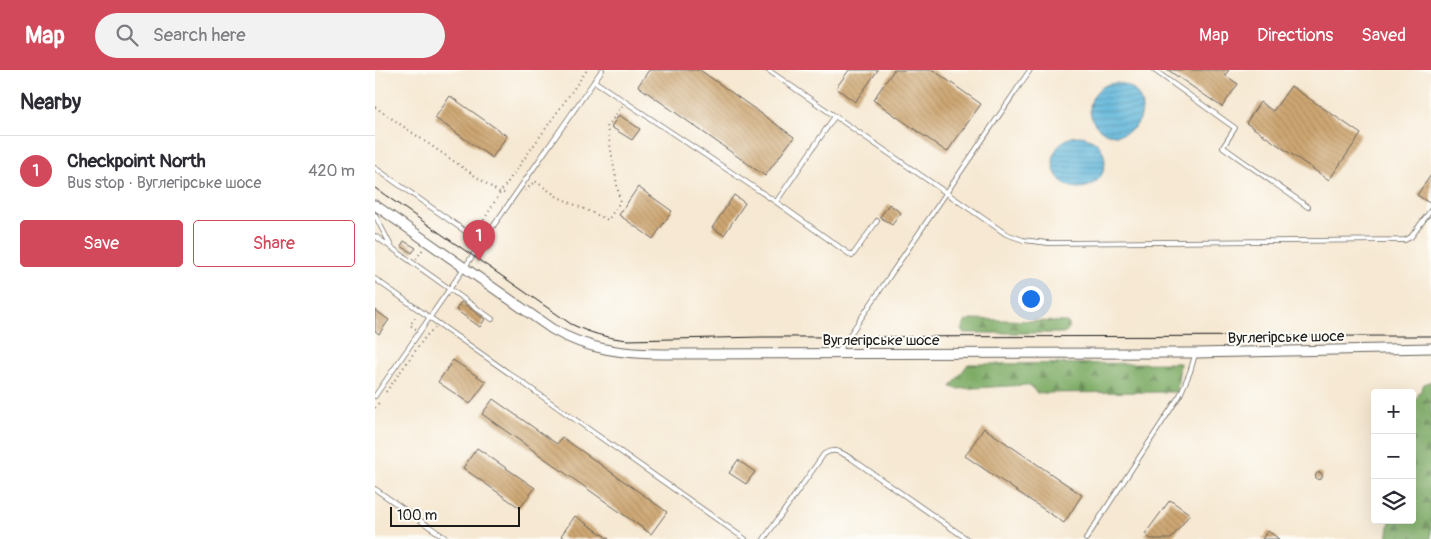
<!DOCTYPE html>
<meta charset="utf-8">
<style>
:root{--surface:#fff;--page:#f2f2f3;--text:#2b2b33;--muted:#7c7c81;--line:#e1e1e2;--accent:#d1495b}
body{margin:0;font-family:Pangolin,sans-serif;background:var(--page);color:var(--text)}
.controls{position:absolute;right:15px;bottom:15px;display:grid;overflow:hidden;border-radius:5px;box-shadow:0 5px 20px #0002}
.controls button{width:45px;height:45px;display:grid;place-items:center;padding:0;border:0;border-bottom:1px solid var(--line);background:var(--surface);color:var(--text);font:25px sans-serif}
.scale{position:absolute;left:15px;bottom:12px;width:130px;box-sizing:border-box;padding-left:5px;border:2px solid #1c1c1c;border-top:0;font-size:14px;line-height:18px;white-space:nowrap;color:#1c1c1c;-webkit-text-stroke:4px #fdfcf7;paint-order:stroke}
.you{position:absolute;left:655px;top:228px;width:18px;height:18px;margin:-12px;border:4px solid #fff;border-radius:50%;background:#1a73e8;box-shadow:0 0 0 8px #1a73e833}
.badge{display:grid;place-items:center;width:32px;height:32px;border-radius:50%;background:var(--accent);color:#fff;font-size:16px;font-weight:700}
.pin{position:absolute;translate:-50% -41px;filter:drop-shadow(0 1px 2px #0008)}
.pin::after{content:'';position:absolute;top:26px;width:18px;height:15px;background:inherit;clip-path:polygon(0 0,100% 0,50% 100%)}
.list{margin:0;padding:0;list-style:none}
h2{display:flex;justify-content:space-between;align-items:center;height:65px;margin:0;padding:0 20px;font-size:21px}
h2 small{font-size:16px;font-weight:400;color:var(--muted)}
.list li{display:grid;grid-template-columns:32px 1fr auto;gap:15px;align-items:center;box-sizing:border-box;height:70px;padding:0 20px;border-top:1px solid var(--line)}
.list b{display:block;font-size:19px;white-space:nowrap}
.list p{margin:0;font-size:16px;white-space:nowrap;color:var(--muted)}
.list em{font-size:16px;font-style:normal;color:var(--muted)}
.actions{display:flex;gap:10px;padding:15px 20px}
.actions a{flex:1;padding:11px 0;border:1px solid var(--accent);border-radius:5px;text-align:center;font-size:18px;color:var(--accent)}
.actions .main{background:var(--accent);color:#fff}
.icon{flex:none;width:28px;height:28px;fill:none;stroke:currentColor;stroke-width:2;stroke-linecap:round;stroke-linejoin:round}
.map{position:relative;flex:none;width:1056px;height:469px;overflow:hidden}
header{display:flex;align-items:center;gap:30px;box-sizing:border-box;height:70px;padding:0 25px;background:var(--accent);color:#fff}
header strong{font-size:24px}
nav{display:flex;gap:28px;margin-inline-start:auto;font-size:18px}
.search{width:350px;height:45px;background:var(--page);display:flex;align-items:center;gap:12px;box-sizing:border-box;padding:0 18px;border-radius:28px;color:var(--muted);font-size:19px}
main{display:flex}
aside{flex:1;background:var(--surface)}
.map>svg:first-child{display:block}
.forest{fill:url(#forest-firs);stroke:#4c6440}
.water{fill:url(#water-rules);stroke:#3c687a}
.building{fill:url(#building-back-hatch)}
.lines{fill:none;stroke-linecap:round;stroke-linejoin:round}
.service-casing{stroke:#68635c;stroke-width:5.5}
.tertiary-casing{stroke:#68635c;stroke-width:11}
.path{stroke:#68635c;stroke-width:2;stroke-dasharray:1 4;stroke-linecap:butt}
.service{stroke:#fff;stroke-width:4}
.tertiary{stroke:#fff;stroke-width:9}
.tram{stroke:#1c1c1c;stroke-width:1}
.labels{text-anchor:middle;stroke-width:4;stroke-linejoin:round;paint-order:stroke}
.street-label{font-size:15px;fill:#1c1c1c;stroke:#fdfcf7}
</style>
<header>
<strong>Map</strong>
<div class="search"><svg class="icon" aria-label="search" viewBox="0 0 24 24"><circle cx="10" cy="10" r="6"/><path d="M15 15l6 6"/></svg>Search here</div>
<nav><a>Map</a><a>Directions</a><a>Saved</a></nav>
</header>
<main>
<aside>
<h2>Nearby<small></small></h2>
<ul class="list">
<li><span class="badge">1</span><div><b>Checkpoint North</b><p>Bus stop · Вуглегірське шосе</p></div><em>420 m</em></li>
</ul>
<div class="actions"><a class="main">Save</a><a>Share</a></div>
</aside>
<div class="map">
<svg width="1056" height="469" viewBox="0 0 1056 469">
<defs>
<pattern id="forest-firs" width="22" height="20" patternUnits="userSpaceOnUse" patternTransform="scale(1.25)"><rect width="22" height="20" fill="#7dab65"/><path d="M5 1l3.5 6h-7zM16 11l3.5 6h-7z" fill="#668a52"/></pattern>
<pattern id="water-rules" width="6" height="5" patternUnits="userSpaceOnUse" patternTransform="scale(1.25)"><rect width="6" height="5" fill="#5cb4d9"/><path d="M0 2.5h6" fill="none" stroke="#4b92af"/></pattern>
<pattern id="building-back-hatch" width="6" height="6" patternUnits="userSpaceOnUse" patternTransform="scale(1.25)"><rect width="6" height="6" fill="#cda672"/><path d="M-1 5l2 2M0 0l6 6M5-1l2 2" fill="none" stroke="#af8e62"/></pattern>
</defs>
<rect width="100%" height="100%" fill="#fdfcf7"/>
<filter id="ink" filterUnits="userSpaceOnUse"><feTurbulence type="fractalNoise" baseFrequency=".02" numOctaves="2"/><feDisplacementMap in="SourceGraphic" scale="10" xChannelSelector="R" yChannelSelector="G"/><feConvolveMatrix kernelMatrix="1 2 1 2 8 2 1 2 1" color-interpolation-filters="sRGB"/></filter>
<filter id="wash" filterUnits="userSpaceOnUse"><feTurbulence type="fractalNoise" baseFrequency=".0096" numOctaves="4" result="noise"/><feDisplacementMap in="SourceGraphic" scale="20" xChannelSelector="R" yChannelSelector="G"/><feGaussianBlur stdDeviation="1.12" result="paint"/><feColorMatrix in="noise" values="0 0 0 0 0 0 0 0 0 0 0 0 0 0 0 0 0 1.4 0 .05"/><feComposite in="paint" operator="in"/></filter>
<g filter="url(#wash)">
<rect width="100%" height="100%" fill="#f6e8d2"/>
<path class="forest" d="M597,249L692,252L694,254V259L691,263H589L586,260L591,251Z
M805,293L802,322L661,323L657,317L651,315L582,319L576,317L593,294Z
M1056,311V469H1012L1015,450H1037V337L1049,314Z"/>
<path class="water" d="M715 39a26 26 0 1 1 52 0a26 26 0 1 1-52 0Z
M678 92a26 26 0 1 1 52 0a26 26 0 1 1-52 0Z"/>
<g id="blocks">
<path class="building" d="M274,0H325L419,67L390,106L263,16Z
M474,0H503L480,32L461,18Z
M519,0H558L606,34L572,82L498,30Z
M793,0H854L850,5L863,14L847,37Z
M916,16L986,64L954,110L871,53L885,32L898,41Z
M75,26L132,66L117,88L60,48Z
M244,45L265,59L257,70L236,57Z
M1056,105V134L1042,125Z
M263,117L297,141L278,169L244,145Z
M359,125L370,133L349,165L337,158Z
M514,134L526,143L517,155L505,147Z
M29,171L41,178L37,183L26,176Z
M86,232L110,249L105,257L81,240Z
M0,240L14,250L4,264L0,261Z
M78,290L111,312L95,334L63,312Z
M118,329L182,374L187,367L292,442L276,464L107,344Z
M609,358L707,425L689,453L590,386Z
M102,378L160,418L145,438L88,398Z
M363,390L380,402L371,414L354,403Z
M940.5 406a3.5 3.5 0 1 1 7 0a3.5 3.5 0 1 1-7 0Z
M795,430L815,444L796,469H776L770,464Z
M200,446L234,469H190L186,466Z
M893,461L904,469H887Z"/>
</g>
</g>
<g filter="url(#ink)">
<use href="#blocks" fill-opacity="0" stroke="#68635c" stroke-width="1"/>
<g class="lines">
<defs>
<path id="service" d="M393,0L631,164L648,170L673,173L1030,170L1036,167L1056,140
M779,0L860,58L848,77L933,137
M219,11L401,132L477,186L502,151
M0,98L107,173
M401,132L460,46
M0,145L16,176
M0,166L117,249
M0,209L370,469
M463,282L655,0
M0,326L227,0
M0,419L72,469
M389,469L449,384C460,377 467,383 477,389L592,469
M711,469L805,325L815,302L820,285"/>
<path id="tertiary" d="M0,135L177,259C213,280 249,284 290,284L821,283L1056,278"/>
</defs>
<use href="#service" class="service-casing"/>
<use href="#tertiary" class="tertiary-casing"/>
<path class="path" d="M0,37L125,123H133
M150,121L160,111L183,127L233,150L245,132L232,57L247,36
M101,163L125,123L212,0
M41,189L48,179
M41,259L35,255L41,246
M11,322L51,266L60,258
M0,338L6,330"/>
<use href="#service" class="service"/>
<use href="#tertiary" class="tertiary"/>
<path class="tram" d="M0,118L196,254C215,263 232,268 253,270L386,267L1056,266"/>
</g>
</g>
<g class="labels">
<g class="street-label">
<text transform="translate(911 267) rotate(-1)" y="5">Вуглегірське шосе</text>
<text x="506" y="275">Вуглегірське шосе</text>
</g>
</g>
</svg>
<div class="controls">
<button>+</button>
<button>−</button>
<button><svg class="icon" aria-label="layers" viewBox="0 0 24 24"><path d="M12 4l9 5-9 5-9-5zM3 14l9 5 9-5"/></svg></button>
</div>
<div class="scale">100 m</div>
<div class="you"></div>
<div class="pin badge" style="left:104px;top:191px">1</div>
</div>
</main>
